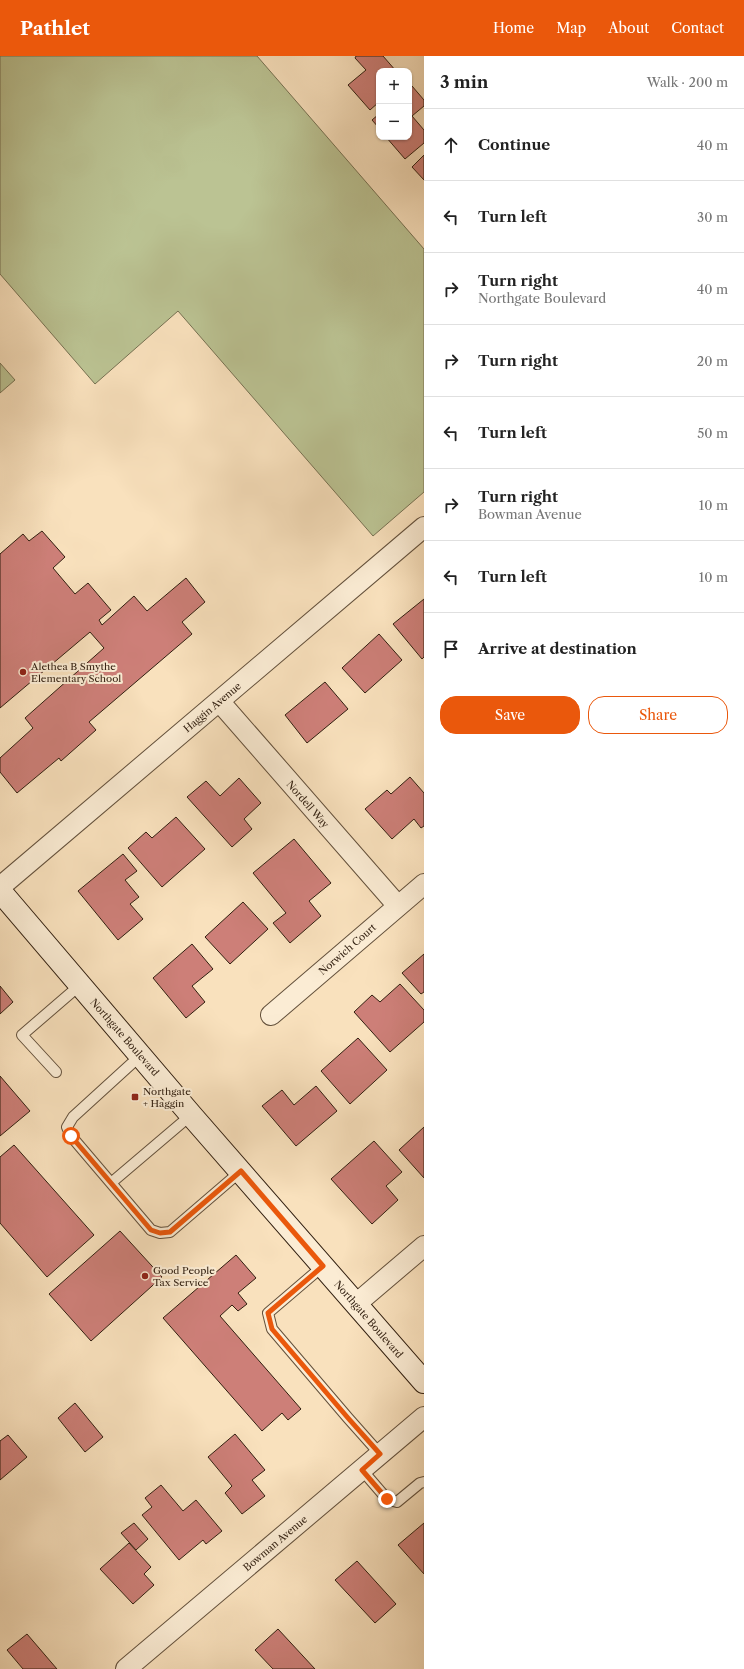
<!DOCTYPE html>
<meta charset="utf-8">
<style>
:root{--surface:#fff;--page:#f2f2f2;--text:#222;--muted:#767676;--line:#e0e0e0;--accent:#ea580c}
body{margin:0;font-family:"Libre Caslon Text",serif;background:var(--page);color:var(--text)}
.controls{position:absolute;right:12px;top:12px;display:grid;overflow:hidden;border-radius:8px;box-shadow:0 1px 3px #0004}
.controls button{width:36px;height:36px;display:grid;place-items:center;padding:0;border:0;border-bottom:1px solid var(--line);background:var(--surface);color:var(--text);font:20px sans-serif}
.stop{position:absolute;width:12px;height:12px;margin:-9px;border:3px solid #ea580c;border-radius:50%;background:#fff}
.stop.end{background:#ea580c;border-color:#fff;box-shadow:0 1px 4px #0008}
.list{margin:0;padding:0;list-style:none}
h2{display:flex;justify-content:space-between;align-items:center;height:52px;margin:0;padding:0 16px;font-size:17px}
h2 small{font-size:13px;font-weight:400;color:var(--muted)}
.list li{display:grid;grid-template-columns:26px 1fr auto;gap:12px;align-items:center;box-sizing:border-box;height:72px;padding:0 16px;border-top:1px solid var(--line)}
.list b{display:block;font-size:15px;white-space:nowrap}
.list p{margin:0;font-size:13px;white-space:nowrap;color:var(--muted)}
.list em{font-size:13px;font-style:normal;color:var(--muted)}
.actions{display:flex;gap:8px;padding:12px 16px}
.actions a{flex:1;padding:9px 0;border:1px solid var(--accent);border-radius:16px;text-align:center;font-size:14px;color:var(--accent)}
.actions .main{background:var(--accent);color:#fff}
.icon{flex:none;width:22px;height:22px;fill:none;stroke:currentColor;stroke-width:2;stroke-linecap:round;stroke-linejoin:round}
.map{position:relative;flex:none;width:424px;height:1613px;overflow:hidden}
header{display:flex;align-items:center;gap:24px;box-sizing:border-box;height:56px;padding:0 20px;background:var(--accent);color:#fff}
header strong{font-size:19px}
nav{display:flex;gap:22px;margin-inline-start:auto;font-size:14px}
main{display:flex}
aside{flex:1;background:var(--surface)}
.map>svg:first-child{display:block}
.green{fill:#bbc393;stroke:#767152}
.building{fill:#cd7f78;stroke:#311f10}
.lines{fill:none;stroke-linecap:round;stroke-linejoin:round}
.lane-casing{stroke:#63503b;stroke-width:12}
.street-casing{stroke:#63503b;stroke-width:22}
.secondary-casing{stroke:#311f10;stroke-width:24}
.lane{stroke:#fbecd4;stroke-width:10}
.street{stroke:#fbecd4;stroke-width:20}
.secondary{stroke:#fbecd4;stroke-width:22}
.route{stroke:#ea580c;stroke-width:5}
.poi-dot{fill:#8f2418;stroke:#fbecd4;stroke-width:1.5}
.labels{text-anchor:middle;stroke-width:4;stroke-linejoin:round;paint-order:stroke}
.poi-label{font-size:10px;fill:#311f10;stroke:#fbecd4;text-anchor:start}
.street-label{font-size:10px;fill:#311f10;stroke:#fbecd4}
</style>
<header>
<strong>Pathlet</strong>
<nav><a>Home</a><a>Map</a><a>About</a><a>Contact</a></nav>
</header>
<main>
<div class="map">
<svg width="424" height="1613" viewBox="0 0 424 1613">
<rect width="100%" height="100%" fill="#f9e1bd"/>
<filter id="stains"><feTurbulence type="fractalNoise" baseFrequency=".005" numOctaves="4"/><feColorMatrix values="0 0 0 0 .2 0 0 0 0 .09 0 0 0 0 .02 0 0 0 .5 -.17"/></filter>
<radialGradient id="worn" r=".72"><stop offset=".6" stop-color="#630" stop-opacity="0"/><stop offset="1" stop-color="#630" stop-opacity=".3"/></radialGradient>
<path class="green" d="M0,0H257L424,193V436L373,480L178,255L95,328L0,218Z
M0,307L15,324L0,337Z"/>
<path class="building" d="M356,0H383L396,15H379V46L370,54L348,29L366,14L355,2Z
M412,30L424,44V50L412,60L424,74V87L405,103L386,81H409V32Z
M379,58V72L372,64Z
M424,99V124L412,111Z
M42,475L65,501L53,512L75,538L88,527L111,554L99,564L102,569L134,540L147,555L186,522L205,546L182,566L192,578L89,666L96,674L61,705L59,702L17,737L0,716V702L33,672L25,662L104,592L90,576L0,652V498L23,478L29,485Z
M424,543V601L422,603L393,568Z
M379,578L402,604L365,637L342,612Z
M325,626L348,653L307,687L285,659Z
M410,721L424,737V770L421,772L414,763L392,783L365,753L387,734L391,738Z
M239,722L261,747L244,763L252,773L232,791L187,741L206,725L220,740Z
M176,761L205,793L162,831L128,792L146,776L152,782Z
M294,783L331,827L309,845L321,860L290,887L273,867L286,857L253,817Z
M123,798L137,815L125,824L139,841L130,848L143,863L118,884L78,835Z
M243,846L268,873L230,908L205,881Z
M192,888L213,913L192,930L205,946L186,962L153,922Z
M424,898V936L421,938L402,917Z
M400,928L424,954V966L390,996L354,956L372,939L380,946Z
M0,930L13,946L0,958Z
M358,982L387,1014L350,1048L321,1015Z
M0,1020L30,1055L0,1080Z
M316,1030L337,1055L296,1090L262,1050L282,1034L294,1049Z
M424,1071V1122L399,1094Z
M374,1085L402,1116L386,1130L398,1144L372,1168L331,1123Z
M14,1089L94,1179L47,1221L0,1167V1101Z
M120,1175L162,1221L91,1285L49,1238Z
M236,1199L256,1222L238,1237L247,1248L238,1255L232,1249L220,1260L301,1353L288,1364L282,1357L262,1375L163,1262Z
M75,1347L103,1381L85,1396L58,1362Z
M235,1378L265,1414L252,1424L265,1440L242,1458L225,1437L232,1430L208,1401Z
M8,1379L27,1401L0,1424V1385Z
M161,1429L183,1455L196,1444L222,1475L206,1488L203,1484L179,1504L142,1459L152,1451L145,1442Z
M134,1467L148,1483L136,1494L121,1477Z
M424,1467V1518L398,1489Z
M129,1487L151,1511L144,1518L154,1529L133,1548L100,1513Z
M357,1505L396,1548L375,1567L335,1524Z
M278,1573L315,1613H273L255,1594Z
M27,1578L57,1613H23L7,1594Z"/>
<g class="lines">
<defs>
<path id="lane" d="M141,999L73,1061L67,1071L71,1080L151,1174L160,1177L170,1176L241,1115
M56,1016L22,979L80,929
M111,1127L191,1059
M323,1210L268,1257L272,1273L348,1362L380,1398
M362,1414L387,1443L397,1446L420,1427L424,1426"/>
<path id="street" d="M219,645L398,850
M0,831L424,471
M271,959L424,828
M356,1248L424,1190
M126,1613L424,1361"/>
<path id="secondary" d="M0,835L191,1059L424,1326"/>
</defs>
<use href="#lane" class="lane-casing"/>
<use href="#street" class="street-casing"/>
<use href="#secondary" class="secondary-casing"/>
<use href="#lane" class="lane"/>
<use href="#street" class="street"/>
<use href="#secondary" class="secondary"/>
</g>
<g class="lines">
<path class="route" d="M71,1080L151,1174L160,1177L170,1176L241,1115L323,1210L268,1257L272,1273L348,1362L380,1398L362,1414L387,1443"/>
</g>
<g class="poi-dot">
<circle cx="23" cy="616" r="4"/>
<rect x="131" y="1037" width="8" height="8" rx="2"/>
<circle cx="145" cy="1220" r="4"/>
</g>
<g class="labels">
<g class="poi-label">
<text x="31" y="614">Alethea B Smythe<tspan x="31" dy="12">Elementary School</tspan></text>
<text x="143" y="1039">Northgate<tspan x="143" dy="12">+ Haggin</tspan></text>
<text x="153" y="1218">Good People<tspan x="153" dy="12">Tax Service</tspan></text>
</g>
<g class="street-label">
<text transform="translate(212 651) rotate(-40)" y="4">Haggin Avenue</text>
<text transform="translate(308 748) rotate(49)" y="4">Nordell Way</text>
<text transform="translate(347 893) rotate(-41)" y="4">Norwich Court</text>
<text transform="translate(125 981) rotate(49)" y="4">Northgate Boulevard</text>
<text transform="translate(369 1263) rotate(49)" y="4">Northgate Boulevard</text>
<text transform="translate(275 1487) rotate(-40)" y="4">Bowman Avenue</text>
</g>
</g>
<rect width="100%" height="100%" filter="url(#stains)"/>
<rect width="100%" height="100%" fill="url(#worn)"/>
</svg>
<div class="controls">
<button>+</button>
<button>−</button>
</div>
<div class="stop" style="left:71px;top:1080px"></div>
<div class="stop end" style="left:387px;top:1443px"></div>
</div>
<aside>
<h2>3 min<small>Walk · 200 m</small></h2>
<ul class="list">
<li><svg class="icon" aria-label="ahead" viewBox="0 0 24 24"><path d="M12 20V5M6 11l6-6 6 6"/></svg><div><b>Continue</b></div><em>40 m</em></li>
<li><svg class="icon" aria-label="left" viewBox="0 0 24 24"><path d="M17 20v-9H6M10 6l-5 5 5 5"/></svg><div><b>Turn left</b></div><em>30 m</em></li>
<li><svg class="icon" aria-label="right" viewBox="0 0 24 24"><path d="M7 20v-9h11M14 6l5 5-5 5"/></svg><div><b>Turn right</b><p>Northgate Boulevard</p></div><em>40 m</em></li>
<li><svg class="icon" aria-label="right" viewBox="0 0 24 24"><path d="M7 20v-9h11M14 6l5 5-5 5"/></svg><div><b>Turn right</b></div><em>20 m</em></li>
<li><svg class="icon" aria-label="left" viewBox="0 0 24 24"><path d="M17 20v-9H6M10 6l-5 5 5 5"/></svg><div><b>Turn left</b></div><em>50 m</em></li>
<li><svg class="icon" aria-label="right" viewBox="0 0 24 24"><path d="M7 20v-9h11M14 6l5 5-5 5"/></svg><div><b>Turn right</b><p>Bowman Avenue</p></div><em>10 m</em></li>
<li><svg class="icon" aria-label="left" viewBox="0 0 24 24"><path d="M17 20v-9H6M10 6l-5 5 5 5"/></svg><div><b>Turn left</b></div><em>10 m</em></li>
<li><svg class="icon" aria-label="arrive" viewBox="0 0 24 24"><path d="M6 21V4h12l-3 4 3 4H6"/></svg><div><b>Arrive at destination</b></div></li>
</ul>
<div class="actions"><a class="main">Save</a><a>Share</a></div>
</aside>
</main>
